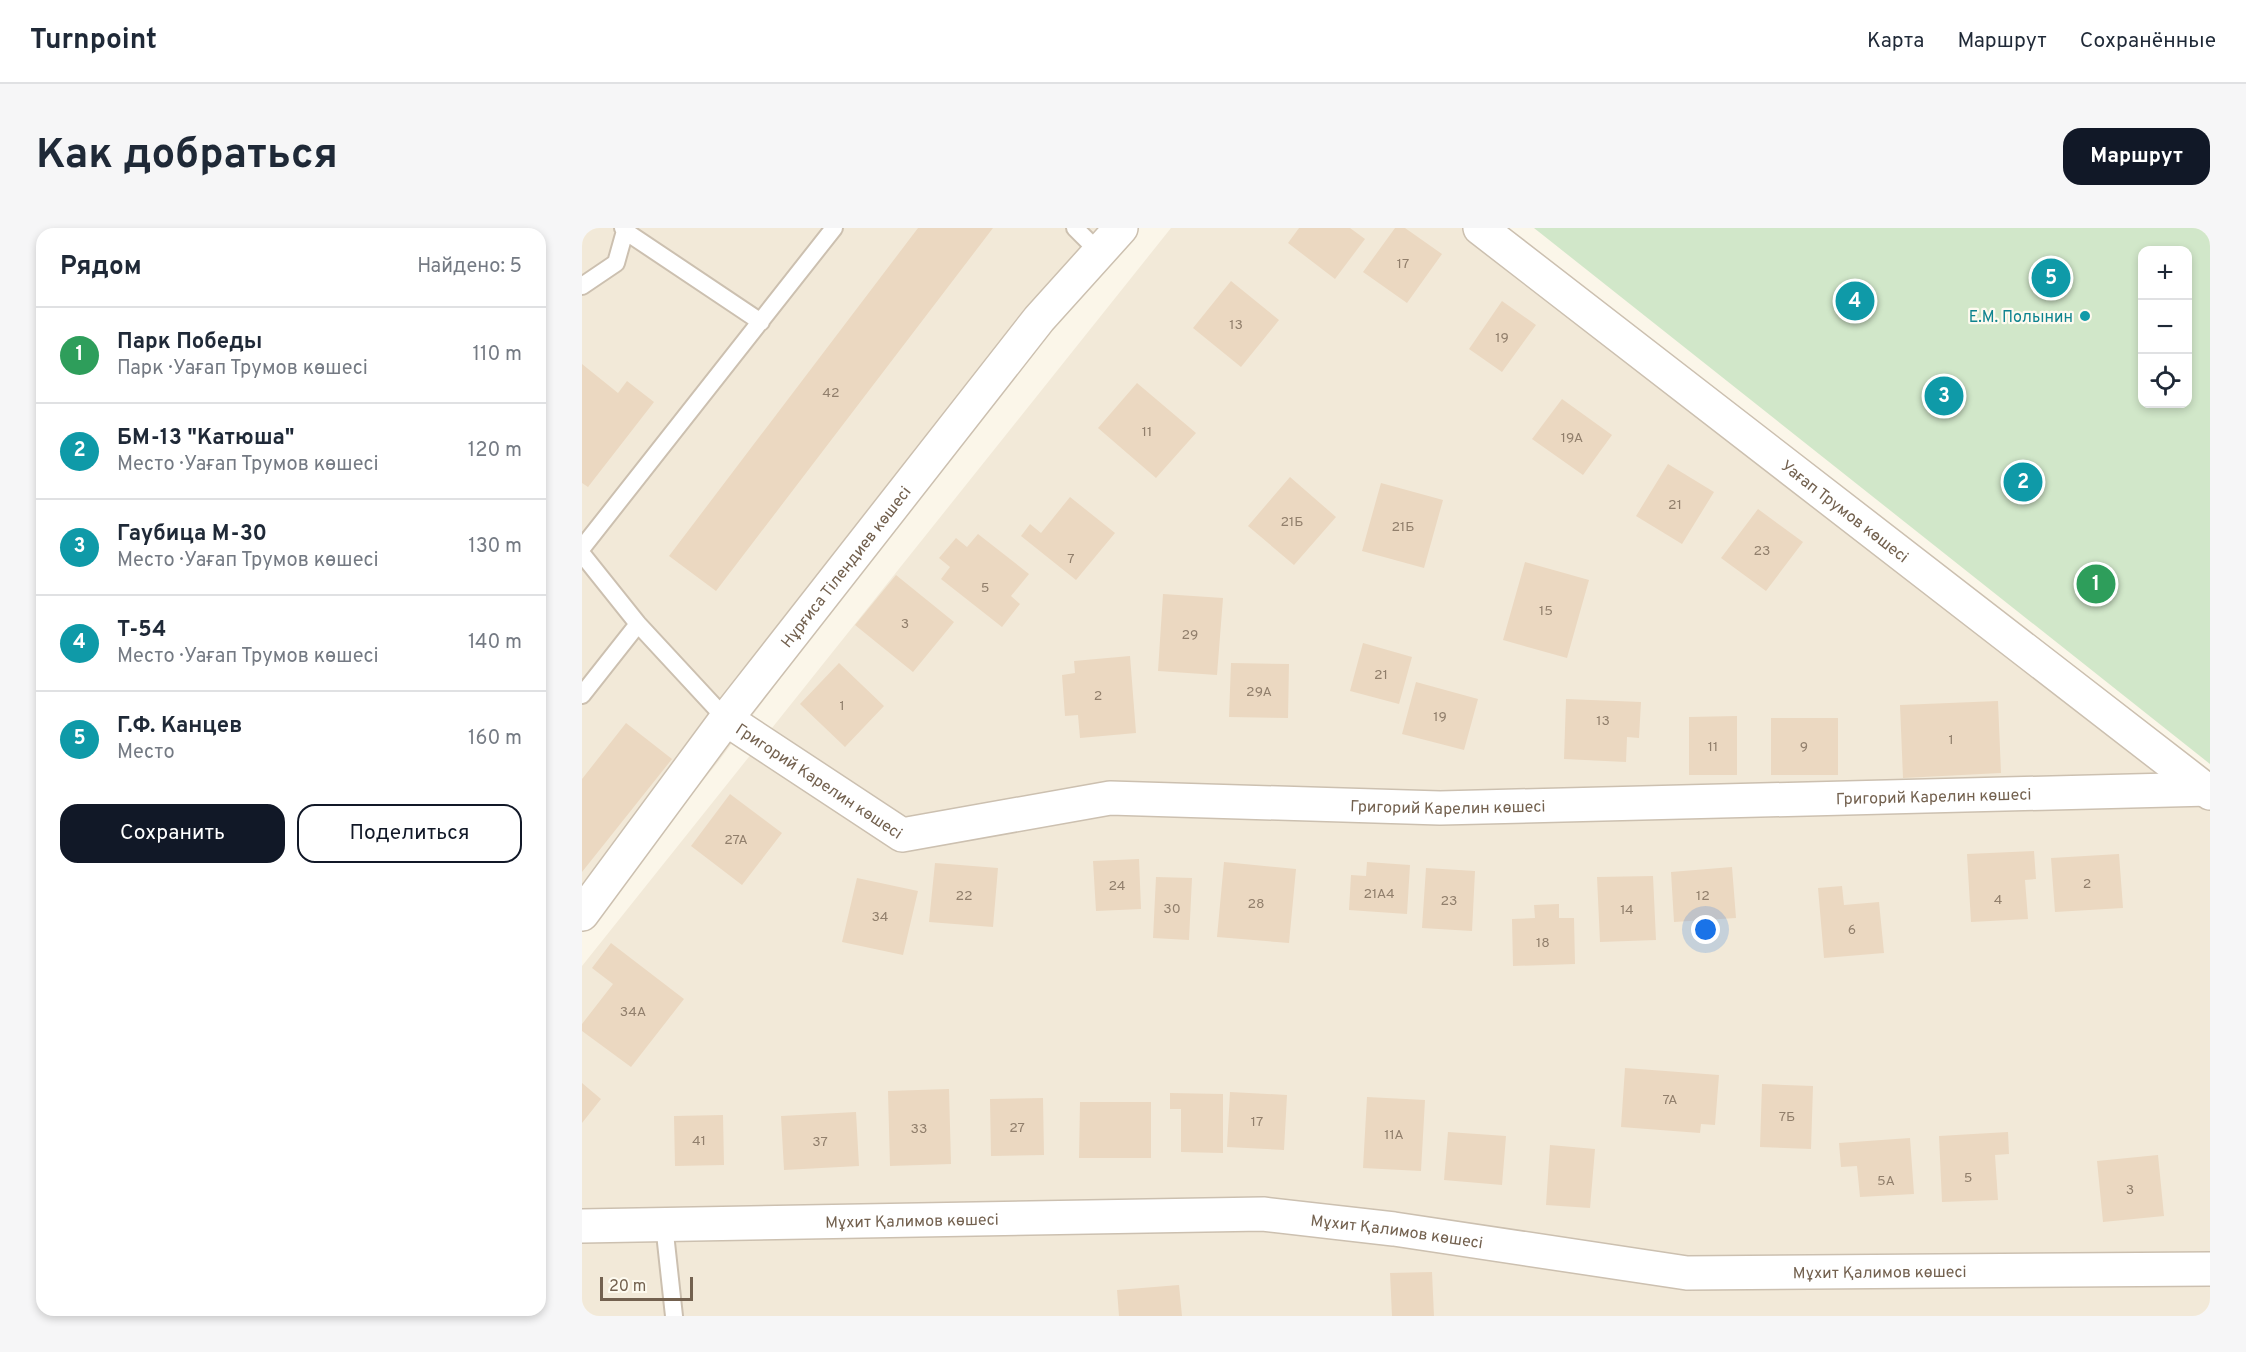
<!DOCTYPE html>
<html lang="ru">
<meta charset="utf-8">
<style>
:root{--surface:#fff;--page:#f6f6f7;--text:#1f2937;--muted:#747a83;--line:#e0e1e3;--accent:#111827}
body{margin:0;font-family:Overpass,sans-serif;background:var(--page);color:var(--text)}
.controls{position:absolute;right:18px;top:18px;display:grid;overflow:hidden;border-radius:12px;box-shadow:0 3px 9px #0003}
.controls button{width:54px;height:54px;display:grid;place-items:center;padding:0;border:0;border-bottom:2px solid var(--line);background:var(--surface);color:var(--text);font:30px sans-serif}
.scale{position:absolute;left:18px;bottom:15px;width:93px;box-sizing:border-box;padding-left:6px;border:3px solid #73614f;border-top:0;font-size:16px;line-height:21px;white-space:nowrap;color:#73614f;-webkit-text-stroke:4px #fdfaef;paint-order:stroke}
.you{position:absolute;left:1124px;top:702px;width:21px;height:21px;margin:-15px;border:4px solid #fff;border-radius:50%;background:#1a73e8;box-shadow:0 0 0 9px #1a73e833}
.badge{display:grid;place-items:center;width:39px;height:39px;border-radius:50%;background:var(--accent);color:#fff;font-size:20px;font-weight:700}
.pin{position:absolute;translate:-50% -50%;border:3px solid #fff;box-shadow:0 2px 6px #0006}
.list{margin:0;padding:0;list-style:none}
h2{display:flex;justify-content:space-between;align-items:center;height:78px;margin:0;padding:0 24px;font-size:26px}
h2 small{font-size:20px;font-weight:400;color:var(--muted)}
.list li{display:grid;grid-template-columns:39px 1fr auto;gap:18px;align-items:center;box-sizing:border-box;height:96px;padding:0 24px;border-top:2px solid var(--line)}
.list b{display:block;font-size:22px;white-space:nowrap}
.list p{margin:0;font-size:20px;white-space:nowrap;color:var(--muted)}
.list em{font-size:20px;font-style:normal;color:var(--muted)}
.actions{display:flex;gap:12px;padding:18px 24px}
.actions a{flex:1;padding:14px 0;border:2px solid var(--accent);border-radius:18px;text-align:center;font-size:21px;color:var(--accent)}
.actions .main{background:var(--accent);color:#fff}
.icon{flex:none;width:33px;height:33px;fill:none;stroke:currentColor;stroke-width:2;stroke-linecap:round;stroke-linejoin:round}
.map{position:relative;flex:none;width:1628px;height:1088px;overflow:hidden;border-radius:18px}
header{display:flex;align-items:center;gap:36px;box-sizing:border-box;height:84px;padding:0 30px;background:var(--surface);border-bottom:2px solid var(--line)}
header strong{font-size:28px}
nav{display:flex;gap:33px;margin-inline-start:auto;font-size:21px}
.intro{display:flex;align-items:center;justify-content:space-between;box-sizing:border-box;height:144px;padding:0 36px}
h1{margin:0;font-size:42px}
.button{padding:15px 27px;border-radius:18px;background:var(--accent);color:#fff;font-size:21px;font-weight:700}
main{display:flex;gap:36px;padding:0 36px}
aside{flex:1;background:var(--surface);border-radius:18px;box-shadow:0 3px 9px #0003}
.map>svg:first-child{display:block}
.residential{fill:#f2e9d8}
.green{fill:#d1e7c9;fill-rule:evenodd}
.building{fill:#ebd8c1}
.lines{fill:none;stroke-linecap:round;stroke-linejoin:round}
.service-casing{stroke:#ccc0b0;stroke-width:20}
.minor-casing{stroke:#ccc0b0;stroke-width:36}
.service{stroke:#fff;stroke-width:16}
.minor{stroke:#fff;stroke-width:33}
.culture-dot{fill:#0f9aa8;stroke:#fdfaef;stroke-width:2}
.labels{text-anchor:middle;stroke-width:4.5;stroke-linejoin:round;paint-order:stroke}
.number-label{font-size:14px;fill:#917f6c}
.culture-label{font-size:16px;fill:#0d838f;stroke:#fdfaef;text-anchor:end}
.street-label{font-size:16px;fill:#73614f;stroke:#fdfaef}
</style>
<header>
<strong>Turnpoint</strong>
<nav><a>Карта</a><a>Маршрут</a><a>Сохранённые</a></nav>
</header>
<div class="intro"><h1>Как добраться</h1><a class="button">Маршрут</a></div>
<main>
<aside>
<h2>Рядом<small>Найдено: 5</small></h2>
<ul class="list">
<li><span class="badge" style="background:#2e9e5b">1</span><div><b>Парк Победы</b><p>Парк · Уағап Трумов көшесі</p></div><em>110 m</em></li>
<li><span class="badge" style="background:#0f9aa8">2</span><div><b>БМ-13 &quot;Катюша&quot;</b><p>Место · Уағап Трумов көшесі</p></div><em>120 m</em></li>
<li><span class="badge" style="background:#0f9aa8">3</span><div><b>Гаубица М-30</b><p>Место · Уағап Трумов көшесі</p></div><em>130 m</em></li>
<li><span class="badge" style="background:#0f9aa8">4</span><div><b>Т-54</b><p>Место · Уағап Трумов көшесі</p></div><em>140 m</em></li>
<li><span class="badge" style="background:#0f9aa8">5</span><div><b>Г.Ф. Канцев</b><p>Место</p></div><em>160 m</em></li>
</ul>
<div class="actions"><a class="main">Сохранить</a><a>Поделиться</a></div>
</aside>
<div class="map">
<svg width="1628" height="1088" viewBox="0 0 1628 1088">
<rect width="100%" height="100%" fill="#fbf6e9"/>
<path class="residential" d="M0,0H532L136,534L0,702Z
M589,0H922L1628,542V1088H0V738Z"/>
<path class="green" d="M952,0H1628V536ZM1560,22H1606V176H1560Z"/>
<path class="building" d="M336,0H411L134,363L87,328Z
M717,0H768L783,11L753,51L706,15Z
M813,0H823L860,26L825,75L781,44Z
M649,53L697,92L659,139L611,100Z
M920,73L954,97L920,144L887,121Z
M0,136L36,165L45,153L72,174L6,259L0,255Z
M555,155L614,205L574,250L516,200Z
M980,171L1030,207L1001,247L950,211Z
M1086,236L1132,264L1100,316L1054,288Z
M708,249L754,289L712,337L666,298Z
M799,255L861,272L842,340L780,323Z
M488,269L533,305L494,352L439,308L448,296L459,305Z
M1176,281L1221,314L1184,363L1139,330Z
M396,306L447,346L429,368L438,376L420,399L359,351L368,339L357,330L374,310L385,319Z
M943,334L1007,352L985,430L921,412Z
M314,347L372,394L331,444L273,397Z
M581,366L641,370L635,447L576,443Z
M781,415L830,429L817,476L768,463Z
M548,428L554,505L498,510L496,487L483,488L480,447L493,445L492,433Z
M257,435L302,478L263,519L218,476Z
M649,435L707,436L706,490L647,489Z
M834,454L896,471L882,522L820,506Z
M984,471L1059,474L1057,510L1045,509L1044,534L982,531Z
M1416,473L1419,545L1321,550L1318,477Z
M1155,488V547H1107V489Z
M1189,490H1256V547H1189Z
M44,495L90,531L0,644V551Z
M148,566L200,605L160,657L109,618Z
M1452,623L1454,651L1443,652L1446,691L1389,694L1385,626Z
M1537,626L1541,680L1473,684L1469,630Z
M557,631L559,681L514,683L511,633Z
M642,634L714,641L707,715L635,709Z
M785,634L828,637L825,686L767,682L769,647L784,648Z
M353,635L416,640L411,699L347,694Z
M1150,639L1154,690L1092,694L1089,644Z
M844,640L893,643L890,703L840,700Z
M1071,648L1074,712L1018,714L1015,649Z
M574,649L610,650L607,712L571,710Z
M275,650L336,663L321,727L260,714Z
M1260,658L1262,677L1297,674L1302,725L1242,730L1236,660Z
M977,676V690H992L993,736L931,738L930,691L953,690L952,677Z
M29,715L102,771L49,839L0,803V796L31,756L10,740Z
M1043,840L1137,847L1133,897L1119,896L1118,905L1039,899Z
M0,855L19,871L0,895Z
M1180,856L1231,858L1229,921L1178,919Z
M367,861L369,936L308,938L306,863Z
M648,864L705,867L702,922L645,919Z
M588,865L641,866V925L599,924V881H588Z
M785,869L843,872L839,943L781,940Z
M461,870L462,927L409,928L408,871Z
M498,874H569V930H497Z
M274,884L277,938L202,942L199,888Z
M141,887L142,937L93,938L92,888Z
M866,904L924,908L920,957L862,952Z
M1426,904L1427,926L1413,927L1416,972L1360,974L1357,908Z
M1328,910L1332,966L1278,969L1275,938L1259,939L1257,915Z
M968,917L1013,921L1008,980L964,977Z
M1576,927L1582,988L1521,994L1515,933Z
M850,1044L852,1088H810L808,1045Z
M597,1057L600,1088H537L535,1062Z"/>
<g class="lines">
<defs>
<path id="service" d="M493,0L518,25
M43,3L179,94
M0,58L34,35L43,3L41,0
M0,320L252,0
M0,326L56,396L144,491
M0,467L56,396
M82,996L92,1088"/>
<g id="minor">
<path id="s1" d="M898,0L1628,565"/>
<path id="s2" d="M144,491L320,607L528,570L858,580L1628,561"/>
<path id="s3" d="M0,686L144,491L457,91L539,0"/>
<path id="s4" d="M0,998L681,986L812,1001L1105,1045L1628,1041"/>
</g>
</defs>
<use href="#service" class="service-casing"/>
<use href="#minor" class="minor-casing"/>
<use href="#service" class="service"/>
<use href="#minor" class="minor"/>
</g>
<circle class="culture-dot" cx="1503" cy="88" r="6"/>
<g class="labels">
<g class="number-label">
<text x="821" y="40">17</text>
<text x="654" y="101">13</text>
<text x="920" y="114">19</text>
<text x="249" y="169">42</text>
<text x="565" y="208">11</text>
<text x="990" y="214">19А</text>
<text x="1093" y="281">21</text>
<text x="710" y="298">21Б</text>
<text x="821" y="303">21Б</text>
<text x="1180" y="327">23</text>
<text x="489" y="335">7</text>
<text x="403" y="364">5</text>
<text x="964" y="387">15</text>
<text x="323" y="400">3</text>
<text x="608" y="411">29</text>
<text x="799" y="451">21</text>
<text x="677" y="468">29А</text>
<text x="516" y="472">2</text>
<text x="260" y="482">1</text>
<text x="858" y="493">19</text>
<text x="1021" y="497">13</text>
<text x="1369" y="516">1</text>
<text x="1131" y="523">11</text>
<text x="1222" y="523">9</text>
<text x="154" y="616">27А</text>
<text x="1505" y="660">2</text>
<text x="535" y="662">24</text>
<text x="797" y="670">21А4</text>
<text x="382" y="672">22</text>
<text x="1121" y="672">12</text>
<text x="1416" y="676">4</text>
<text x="867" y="677">23</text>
<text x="674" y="680">28</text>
<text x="590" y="685">30</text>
<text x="1045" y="686">14</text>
<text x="298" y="693">34</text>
<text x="1270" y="706">6</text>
<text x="961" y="719">18</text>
<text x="51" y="788">34А</text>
<text x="1088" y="876">7А</text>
<text x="1205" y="893">7Б</text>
<text x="675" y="898">17</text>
<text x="435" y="904">27</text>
<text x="337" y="905">33</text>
<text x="812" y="911">11А</text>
<text x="117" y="917">41</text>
<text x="238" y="918">37</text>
<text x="1386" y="954">5</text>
<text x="1304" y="957">5А</text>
<text x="1548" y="966">3</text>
</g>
<g class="culture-label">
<text x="1491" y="94">Е.М. Полынин</text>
</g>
<g class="street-label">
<text dy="6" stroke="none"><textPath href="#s1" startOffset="462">Уағап Трумов көшесі</textPath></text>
<text dy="6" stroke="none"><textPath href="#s3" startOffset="436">Нұрғиса Тілендиев көшесі</textPath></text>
<text dy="6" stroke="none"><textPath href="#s2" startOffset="112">Григорий Карелин көшесі</textPath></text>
<text dy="6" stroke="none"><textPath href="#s2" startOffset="1246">Григорий Карелин көшесі</textPath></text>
<text dy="6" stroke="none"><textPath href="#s2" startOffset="760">Григорий Карелин көшесі</textPath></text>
<text dy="6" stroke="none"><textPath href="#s4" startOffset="330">Мұхит Қалимов көшесі</textPath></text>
<text dy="6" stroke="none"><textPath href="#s4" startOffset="816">Мұхит Қалимов көшесі</textPath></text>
<text dy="6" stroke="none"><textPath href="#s4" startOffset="1302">Мұхит Қалимов көшесі</textPath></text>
</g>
</g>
</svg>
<div class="controls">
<button>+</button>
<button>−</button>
<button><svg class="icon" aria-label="locate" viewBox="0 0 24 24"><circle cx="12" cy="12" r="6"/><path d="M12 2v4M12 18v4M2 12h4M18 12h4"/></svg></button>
</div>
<div class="scale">20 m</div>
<div class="you"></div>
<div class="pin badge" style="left:1514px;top:356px;background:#2e9e5b">1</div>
<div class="pin badge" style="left:1441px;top:254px;background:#0f9aa8">2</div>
<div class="pin badge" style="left:1362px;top:168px;background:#0f9aa8">3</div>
<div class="pin badge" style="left:1273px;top:73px;background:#0f9aa8">4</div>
<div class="pin badge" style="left:1469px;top:50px;background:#0f9aa8">5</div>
</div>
</main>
